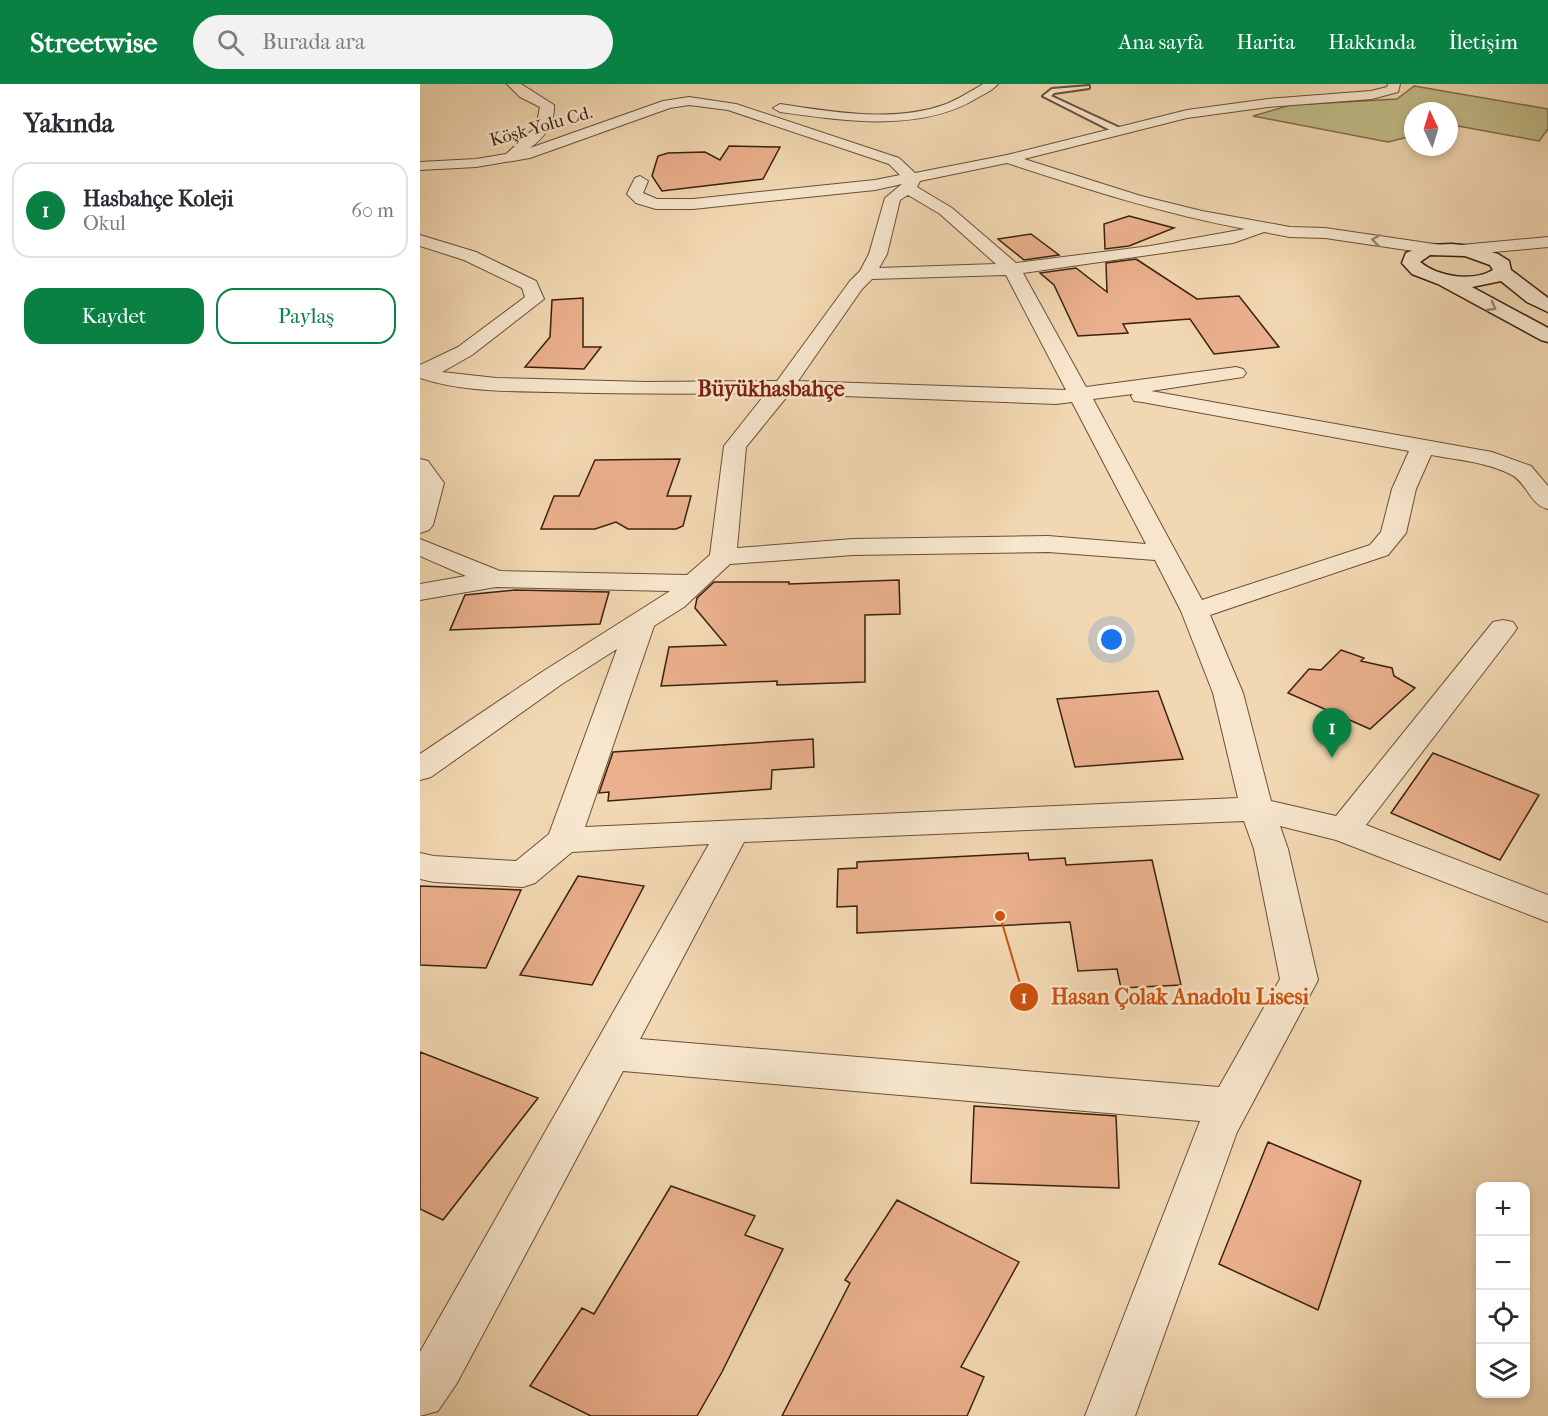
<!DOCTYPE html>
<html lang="tr">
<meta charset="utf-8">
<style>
:root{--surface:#fff;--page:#f2f2f3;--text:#2b2b33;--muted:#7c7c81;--line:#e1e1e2;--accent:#0b8043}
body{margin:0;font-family:"IM FELL French Canon",serif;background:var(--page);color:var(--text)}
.controls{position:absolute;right:18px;bottom:18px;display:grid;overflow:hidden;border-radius:12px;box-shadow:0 3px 9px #0003}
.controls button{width:54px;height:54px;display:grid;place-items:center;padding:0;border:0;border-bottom:2px solid var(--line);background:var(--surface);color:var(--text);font:30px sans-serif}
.compass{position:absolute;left:984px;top:18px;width:54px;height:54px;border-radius:50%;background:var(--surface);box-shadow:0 3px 9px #0003;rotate:356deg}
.you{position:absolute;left:692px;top:556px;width:21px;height:21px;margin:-15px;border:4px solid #fff;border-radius:50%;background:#1a73e8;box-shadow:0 0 0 9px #1a73e833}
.badge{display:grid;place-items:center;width:39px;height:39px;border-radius:50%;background:var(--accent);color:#fff;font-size:20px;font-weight:700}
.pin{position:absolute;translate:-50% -50px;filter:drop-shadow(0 2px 3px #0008)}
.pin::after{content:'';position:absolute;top:32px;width:21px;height:18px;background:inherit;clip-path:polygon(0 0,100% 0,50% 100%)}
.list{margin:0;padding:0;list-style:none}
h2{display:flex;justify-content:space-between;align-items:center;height:78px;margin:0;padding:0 24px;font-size:26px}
h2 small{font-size:20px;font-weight:400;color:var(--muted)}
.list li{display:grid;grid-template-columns:39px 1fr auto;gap:18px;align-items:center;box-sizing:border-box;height:96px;margin:0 12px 12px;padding:0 12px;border:2px solid var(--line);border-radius:18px}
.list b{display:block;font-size:22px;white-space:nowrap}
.list p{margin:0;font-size:20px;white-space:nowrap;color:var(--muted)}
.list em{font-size:20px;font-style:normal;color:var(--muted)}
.actions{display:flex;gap:12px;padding:18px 24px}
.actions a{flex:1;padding:14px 0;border:2px solid var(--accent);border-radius:18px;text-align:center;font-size:21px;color:var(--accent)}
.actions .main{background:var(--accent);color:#fff}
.icon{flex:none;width:33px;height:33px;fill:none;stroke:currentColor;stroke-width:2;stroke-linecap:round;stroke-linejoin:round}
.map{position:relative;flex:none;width:1128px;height:1332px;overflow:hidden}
header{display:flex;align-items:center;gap:36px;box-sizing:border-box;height:84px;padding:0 30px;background:var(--accent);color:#fff}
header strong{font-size:28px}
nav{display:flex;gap:33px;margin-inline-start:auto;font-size:21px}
.search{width:420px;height:54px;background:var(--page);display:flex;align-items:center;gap:15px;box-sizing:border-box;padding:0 21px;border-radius:33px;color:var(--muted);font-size:22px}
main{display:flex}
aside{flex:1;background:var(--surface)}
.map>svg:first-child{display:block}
.green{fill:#c1bc88;stroke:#7e6e4c;stroke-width:1.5}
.building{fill:#ebb08d;stroke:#3b210f;stroke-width:1.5}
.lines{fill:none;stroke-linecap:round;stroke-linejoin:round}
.lane-casing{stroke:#694f38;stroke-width:4}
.street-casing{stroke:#694f38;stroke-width:2}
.secondary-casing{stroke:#3b210f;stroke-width:3}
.lane{fill:#f7e6cd;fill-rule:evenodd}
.street{fill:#f7e6cd;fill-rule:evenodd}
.secondary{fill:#f7e6cd;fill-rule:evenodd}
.oneway{stroke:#99846e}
.labels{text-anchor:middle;stroke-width:5;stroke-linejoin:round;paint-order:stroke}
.far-street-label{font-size:18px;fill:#3b210f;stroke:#f7e6cd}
.far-district-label{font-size:22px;font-weight:bold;fill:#7a1f14;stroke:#f7e6cd}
.leader{fill:none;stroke:#ce510c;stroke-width:2}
.callout-dot{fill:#ce510c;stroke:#f7e6cd;stroke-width:2}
.mark-label{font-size:18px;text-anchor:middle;font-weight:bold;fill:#fff}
.callout-label{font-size:22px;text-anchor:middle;font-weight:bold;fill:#ce510c;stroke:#f7e6cd;stroke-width:5;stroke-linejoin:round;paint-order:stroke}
</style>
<header>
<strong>Streetwise</strong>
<div class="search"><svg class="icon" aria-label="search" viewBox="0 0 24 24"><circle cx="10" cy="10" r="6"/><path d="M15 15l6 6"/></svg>Burada ara</div>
<nav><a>Ana sayfa</a><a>Harita</a><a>Hakkında</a><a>İletişim</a></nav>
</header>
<main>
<aside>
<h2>Yakında<small></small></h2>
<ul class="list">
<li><span class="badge">1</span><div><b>Hasbahçe Koleji</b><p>Okul</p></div><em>60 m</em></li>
</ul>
<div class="actions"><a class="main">Kaydet</a><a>Paylaş</a></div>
</aside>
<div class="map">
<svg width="1128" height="1332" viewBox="0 0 1128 1332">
<rect width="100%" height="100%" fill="#f2d8b2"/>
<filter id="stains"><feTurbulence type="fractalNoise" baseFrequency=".00333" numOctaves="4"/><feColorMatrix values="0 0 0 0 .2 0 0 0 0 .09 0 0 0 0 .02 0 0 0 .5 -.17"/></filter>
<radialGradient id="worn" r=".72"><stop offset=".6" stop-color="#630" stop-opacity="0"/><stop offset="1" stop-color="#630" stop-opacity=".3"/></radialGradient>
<path class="green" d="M994,2L1128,25V45L1119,57L1038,42L1029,44V27H993V52L968,58L833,32L871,21L977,15Z"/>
<path class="building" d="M309,62L360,63L343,95L242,107L232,92L238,72L248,69L285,68L300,76Z
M709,132L754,144L709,162L685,165L684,140Z
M611,150L639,171L604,176L578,155Z
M716,175L777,215L819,212L859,263L794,270L770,235L703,240L708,249L658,252L634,201L620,189L656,184L687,208L686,179Z
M163,214V263H181L164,285L105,283L130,253L132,216Z
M260,375L247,412H271L263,442L256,445H208L196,438L175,445H121L134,412H159L175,376Z
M479,496L480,530L445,531V598L357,601V597L241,602L249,563L306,561L275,524L277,514L294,498H369V500Z
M95,506L189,508L180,540L30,546L45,511Z
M921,566L944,574L941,577L972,584L974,592L995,604L950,645L868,609L889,585L901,586Z
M738,607L763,675L655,683L637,615Z
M393,655L394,683L352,686L351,705L188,717L189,708L179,709L193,668Z
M1013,669L1119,711L1080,776L971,729Z
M608,769L609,776L645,774L646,781L732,776L761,901L701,904L697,885L658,887L650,838L437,849V822L417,823L418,785L437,784V778Z
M158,792L224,802L172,901L100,891Z
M0,802L101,806L66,884L0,881Z
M0,968L118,1014L23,1136L0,1125Z
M554,1022L696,1032L699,1104L551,1099Z
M848,1058L941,1097L898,1226L799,1180Z
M251,1102L335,1132L325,1151L363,1165L302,1288L277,1332H171L110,1302L162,1224L174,1230Z
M477,1116L599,1178L541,1283L564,1293L547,1332H362L430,1199L425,1196Z"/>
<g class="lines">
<defs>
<path id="lane" d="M669,2V4L634,9L631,12L702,45V49H696L623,12L632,5Z"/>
<path id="street" d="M87,0H101L134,21C135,40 125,53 110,64L243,17L269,13L316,20L479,74L495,89L587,71L767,26L848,15L951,7L967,3L968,0H980L978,8L952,15L848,23L767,34L604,75L721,112L782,127L870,143L905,144L1014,160L1020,161L1023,165L1020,169L1014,170L905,154L870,153L844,148L813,159L603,189L666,303L816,283L823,285L826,289L823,293L731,307L1072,368L1111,382L1128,402V425C1110,421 1107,399 1092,391C1067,378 1038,376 1011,371L996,405L986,449L968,471L790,531L823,609L851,717L916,732L1073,538L1083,536L1093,538L1097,544L1093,550L946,741L1128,811V838L916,756L860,742L868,765L898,896L817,1048L715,1332H665L780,1037L203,987L37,1299L18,1327L0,1332V1268L289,760L152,768L115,799L103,803L14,798L0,795V769L14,772L96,777L129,750L197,565L142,600L11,693L0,696V670L122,588L250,507L76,503L0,516V500L46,492L0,472V455L80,487L267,491L290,471L304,362L346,309C275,310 203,310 131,308C88,307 42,308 0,294V281L38,263L105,213L102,204L44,176L0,162V151L56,168L116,197L124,215L52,271L22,288L76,294L226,298L357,297L430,197L440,187L449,170L465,114L482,100L455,106L273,125H236L216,119L207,110L215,94L220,92L228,97L223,109L237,115H273L455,96L480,91L469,80L308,26L269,21L250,24L110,74L56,83L0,86V78L56,75L86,70L116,43L120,23L100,13ZM587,79C666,105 744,130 825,145L730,162L596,179L532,124L497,103L500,97ZM488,111L520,130L576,180L459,184L467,170L480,116ZM586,191L646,306L378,297L442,205L452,195ZM369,310L636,320L652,318L726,460L628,452L433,455L317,464L326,363ZM713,310L711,312L714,317L722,318L989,367L972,405L961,448L950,461L782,516L673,315ZM628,468L735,476L761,527L793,609L818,714L165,743L234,542L264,523L310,480L433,471ZM824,737L834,765L860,895L799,1003L220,955L324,758Z
M563,0H578C573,6 566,9 559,13C501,49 425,37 360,28L353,24L360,20C413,28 475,39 526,20C539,15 551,7 563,0Z
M1128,153V163L1041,171L1035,170L1032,166L1035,162L1041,161Z
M0,375L8,377L24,399L13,441L9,446L0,449Z"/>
<path id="secondary" d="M1032,160L1052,162L1078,170L1089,177L1091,186L1128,214V228L1107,218L1081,197L1052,203L1128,244V258L1121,256L1018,200L992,190L982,179L986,169L1007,161ZM1010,171L1045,172L1070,181L1073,186C1053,198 1018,193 1000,178Z"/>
</defs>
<use href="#lane" class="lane-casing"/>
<use href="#street" class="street-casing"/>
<use href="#secondary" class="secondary-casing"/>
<use href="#lane" class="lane"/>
<use href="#street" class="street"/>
<use href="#secondary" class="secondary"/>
</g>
<defs><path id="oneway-chevron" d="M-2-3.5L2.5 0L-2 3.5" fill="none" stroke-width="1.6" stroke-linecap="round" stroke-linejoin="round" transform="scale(1.5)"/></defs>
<g class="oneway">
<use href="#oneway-chevron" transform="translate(956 156) rotate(-172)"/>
<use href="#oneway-chevron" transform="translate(1072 223) rotate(30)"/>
</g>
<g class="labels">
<g class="far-street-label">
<text transform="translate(121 42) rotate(-16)" y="6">Köşk Yolu Cd.</text>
</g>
<g class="far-district-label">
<text x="351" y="312">Büyükhasbahçe</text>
</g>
</g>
<path class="leader" d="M580 832L604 913"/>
<g class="callout-dot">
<circle cx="580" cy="832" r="6"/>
<circle cx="604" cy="913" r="15"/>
</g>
<g class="mark-label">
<text x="604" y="919">1</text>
</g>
<g class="callout-label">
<text x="760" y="920">Hasan Çolak Anadolu Lisesi</text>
</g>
<rect width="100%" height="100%" filter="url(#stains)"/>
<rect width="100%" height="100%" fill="url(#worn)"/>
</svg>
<div class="controls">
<button>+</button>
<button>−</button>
<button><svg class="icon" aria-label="locate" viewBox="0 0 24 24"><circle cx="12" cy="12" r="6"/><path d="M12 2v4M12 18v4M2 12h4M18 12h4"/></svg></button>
<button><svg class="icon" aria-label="layers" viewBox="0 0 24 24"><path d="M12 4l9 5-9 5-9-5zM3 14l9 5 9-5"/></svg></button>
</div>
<svg class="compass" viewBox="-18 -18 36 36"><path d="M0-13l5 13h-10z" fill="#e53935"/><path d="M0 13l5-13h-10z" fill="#7c7c81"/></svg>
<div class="you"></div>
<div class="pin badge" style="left:912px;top:674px">1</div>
</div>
</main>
